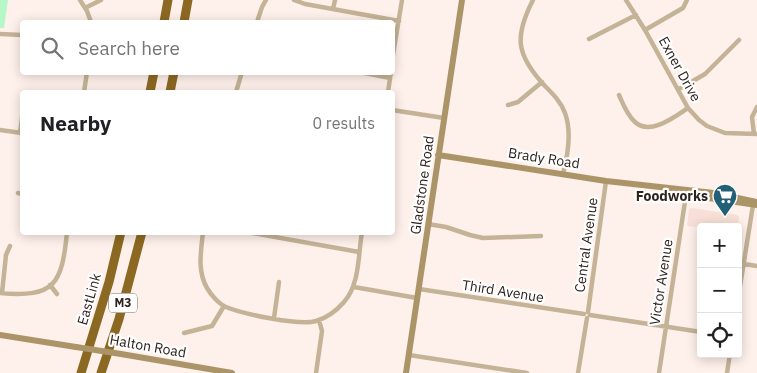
<!DOCTYPE html>
<meta charset="utf-8">
<style>
:root{--surface:#fff;--page:#f6f6f6;--text:#202124;--muted:#757577;--line:#e0e0e0}
body{margin:0;font-family:"IBM Plex Sans",sans-serif;background:var(--page);color:var(--text)}
.controls{position:absolute;right:15px;bottom:15px;display:grid;overflow:hidden;border-radius:5px;box-shadow:0 2px 12px #0003}
.controls button{width:45px;height:45px;display:grid;place-items:center;padding:0;border:0;border-bottom:1px solid var(--line);background:var(--surface);color:var(--text);font:25px sans-serif}
.list{margin:0;padding:0;list-style:none}
h2{display:flex;justify-content:space-between;align-items:center;height:65px;margin:0;padding:0 20px;font-size:21px}
h2 small{font-size:16px;font-weight:400;color:var(--muted)}
.icon{flex:none;width:28px;height:28px;fill:none;stroke:currentColor;stroke-width:2;stroke-linecap:round;stroke-linejoin:round}
.map{position:relative;flex:none;width:757px;height:373px;overflow:hidden}
.search{position:absolute;background:var(--surface);box-shadow:0 2px 12px #0003;left:20px;top:20px;width:375px;height:55px;display:flex;align-items:center;gap:12px;box-sizing:border-box;padding:0 18px;border-radius:5px;color:var(--muted);font-size:19px}
.panel{position:absolute;background:var(--surface);box-shadow:0 2px 12px #0003;left:20px;top:90px;width:375px;height:145px;border-radius:5px}
.map>svg:first-child{display:block}
.built{fill:#f9e0d6}
.park{fill:#b6f7c8}
.lines{fill:none;stroke-linecap:round;stroke-linejoin:round}
.minor{stroke:#c4b397;stroke-width:4.5}
.secondary{stroke:#ac9469;stroke-width:6}
.motorway{stroke:#8c6922;stroke-width:9}
.secondary-bridge{stroke:#ac9469;stroke-width:6}
.labels{text-anchor:middle;stroke-width:4.5;stroke-linejoin:round;paint-order:stroke}
.shield{fill:#fff;stroke:#6d6461;stroke-width:1}
.shield-label{font-size:12px;font-weight:bold;fill:#2e221d}
.street-label{font-size:14px;fill:#2e221d;stroke:#fff}
.poi-label{font-size:14px;font-weight:bold;fill:#2e221d;stroke:#fff;text-anchor:end}
</style>
<div class="map">
<svg width="757" height="373" viewBox="0 0 757 373">
<rect width="100%" height="100%" fill="#fef0ea"/>
<path class="built" d="M692,208L737,215L739,217L738,227H701V228L687,226L689,209Z"/>
<path class="park" d="M0,0H8L4,28H0Z"/>
<g class="lines">
<path class="minor" d="M80,0L87,11L91,22
M294,0L305,4L399,21
M533,0C514,37 516,55 545,86C553,94 561,102 565,113C572,132 568,155 563,174
M626,0L645,30L688,108L699,120L707,126L725,133L757,134
M85,8L101,0
M333,9L335,0
M257,22L262,7L266,0
M645,30L683,8L687,0
M0,34L22,35
M589,39L636,15
M392,61L402,0
M360,72L390,78
M679,89L705,74L739,40
M84,92L87,72
M236,92L242,72
M388,92L391,72
M619,95C623,104 627,115 635,122C650,136 674,117 688,108
M508,105L518,102L542,82
M392,110L444,118
M0,130L22,133
M20,133L22,118
M754,134L752,117L757,107
M18,193L22,194
M428,224L446,227L470,235L483,238L541,236
M203,232C201,251 197,271 207,288C211,295 219,304 226,307C243,314 300,326 316,321C327,318 337,310 344,302C360,284 358,255 362,232
M247,232L359,252
M744,264L757,266
M50,285L57,294
M354,287L417,298
M419,289L584,314
M0,293C55,298 62,284 67,232
M2,293L6,255L10,246
M738,299L753,205
M588,312L606,181
M590,315L701,332
M274,318L279,282
M184,333L212,326L224,306
M409,355L527,373
M316,373L322,331L319,320
M578,373L587,318
M659,373L686,195
M727,373L730,354"/>
<path class="secondary" d="M438,155L606,181L714,193L757,202
M681,194L757,205
M0,335L76,347
M121,354L232,373
M406,373L462,0"/>
<path class="motorway" d="M164,22L168,0
M184,22L188,0
M150,92L154,72
M170,92L174,72
M81,373L109,282L121,232
M101,373L119,319L142,232"/>
<path class="secondary-bridge" d="M76,347L121,354"/>
</g>
<defs>
<symbol id="supermarket-pin" viewBox="-11 -11 22 30"><path d="M0 17L-7.5 6A9.5 9.5 0 1 1 7.5 6Z" fill="#216076" stroke="#fff"/><path d="M-6-5.5h2.5l.6 2H6L4.5 2H-2.5L-4.4-4H-6ZM-1.5 3.2a1.3 1.3 0 1 0 .1 0ZM3 3.2a1.3 1.3 0 1 0 .1 0Z" fill="#fff"/></symbol>
</defs>
<g fill-rule="evenodd">
<use href="#supermarket-pin" x="711" y="182" width="28" height="38"/>
</g>
<g class="labels">
<rect class="shield" x="109" y="293.5" width="28" height="19" rx="4"/>
<g class="shield-label">
<text x="123" y="307">M3</text>
</g>
<g class="street-label">
<text transform="translate(680 69) rotate(61)" y="5">Exner Drive</text>
<text transform="translate(544 158) rotate(9)" y="5">Brady Road</text>
<text transform="translate(422 185) rotate(-82)" y="5">Gladstone Road</text>
<text transform="translate(586 245) rotate(-82)" y="5">Central Avenue</text>
<text transform="translate(661 282) rotate(-81)" y="5">Victor Avenue</text>
<text transform="translate(503 291) rotate(9)" y="5">Third Avenue</text>
<text transform="translate(89 299) rotate(-74)" y="5">EastLink</text>
<text transform="translate(148 346) rotate(10)" y="5">Halton Road</text>
</g>
<g class="poi-label">
<text x="708" y="201">Foodworks</text>
</g>
</g>
</svg>
<div class="controls">
<button>+</button>
<button>−</button>
<button><svg class="icon" aria-label="locate" viewBox="0 0 24 24"><circle cx="12" cy="12" r="6"/><path d="M12 2v4M12 18v4M2 12h4M18 12h4"/></svg></button>
</div>
<div class="search"><svg class="icon" aria-label="search" viewBox="0 0 24 24"><circle cx="10" cy="10" r="6"/><path d="M15 15l6 6"/></svg>Search here</div>
<section class="panel">
<h2>Nearby<small>0 results</small></h2>
<ul class="list">
</ul>
</section>
</div>
